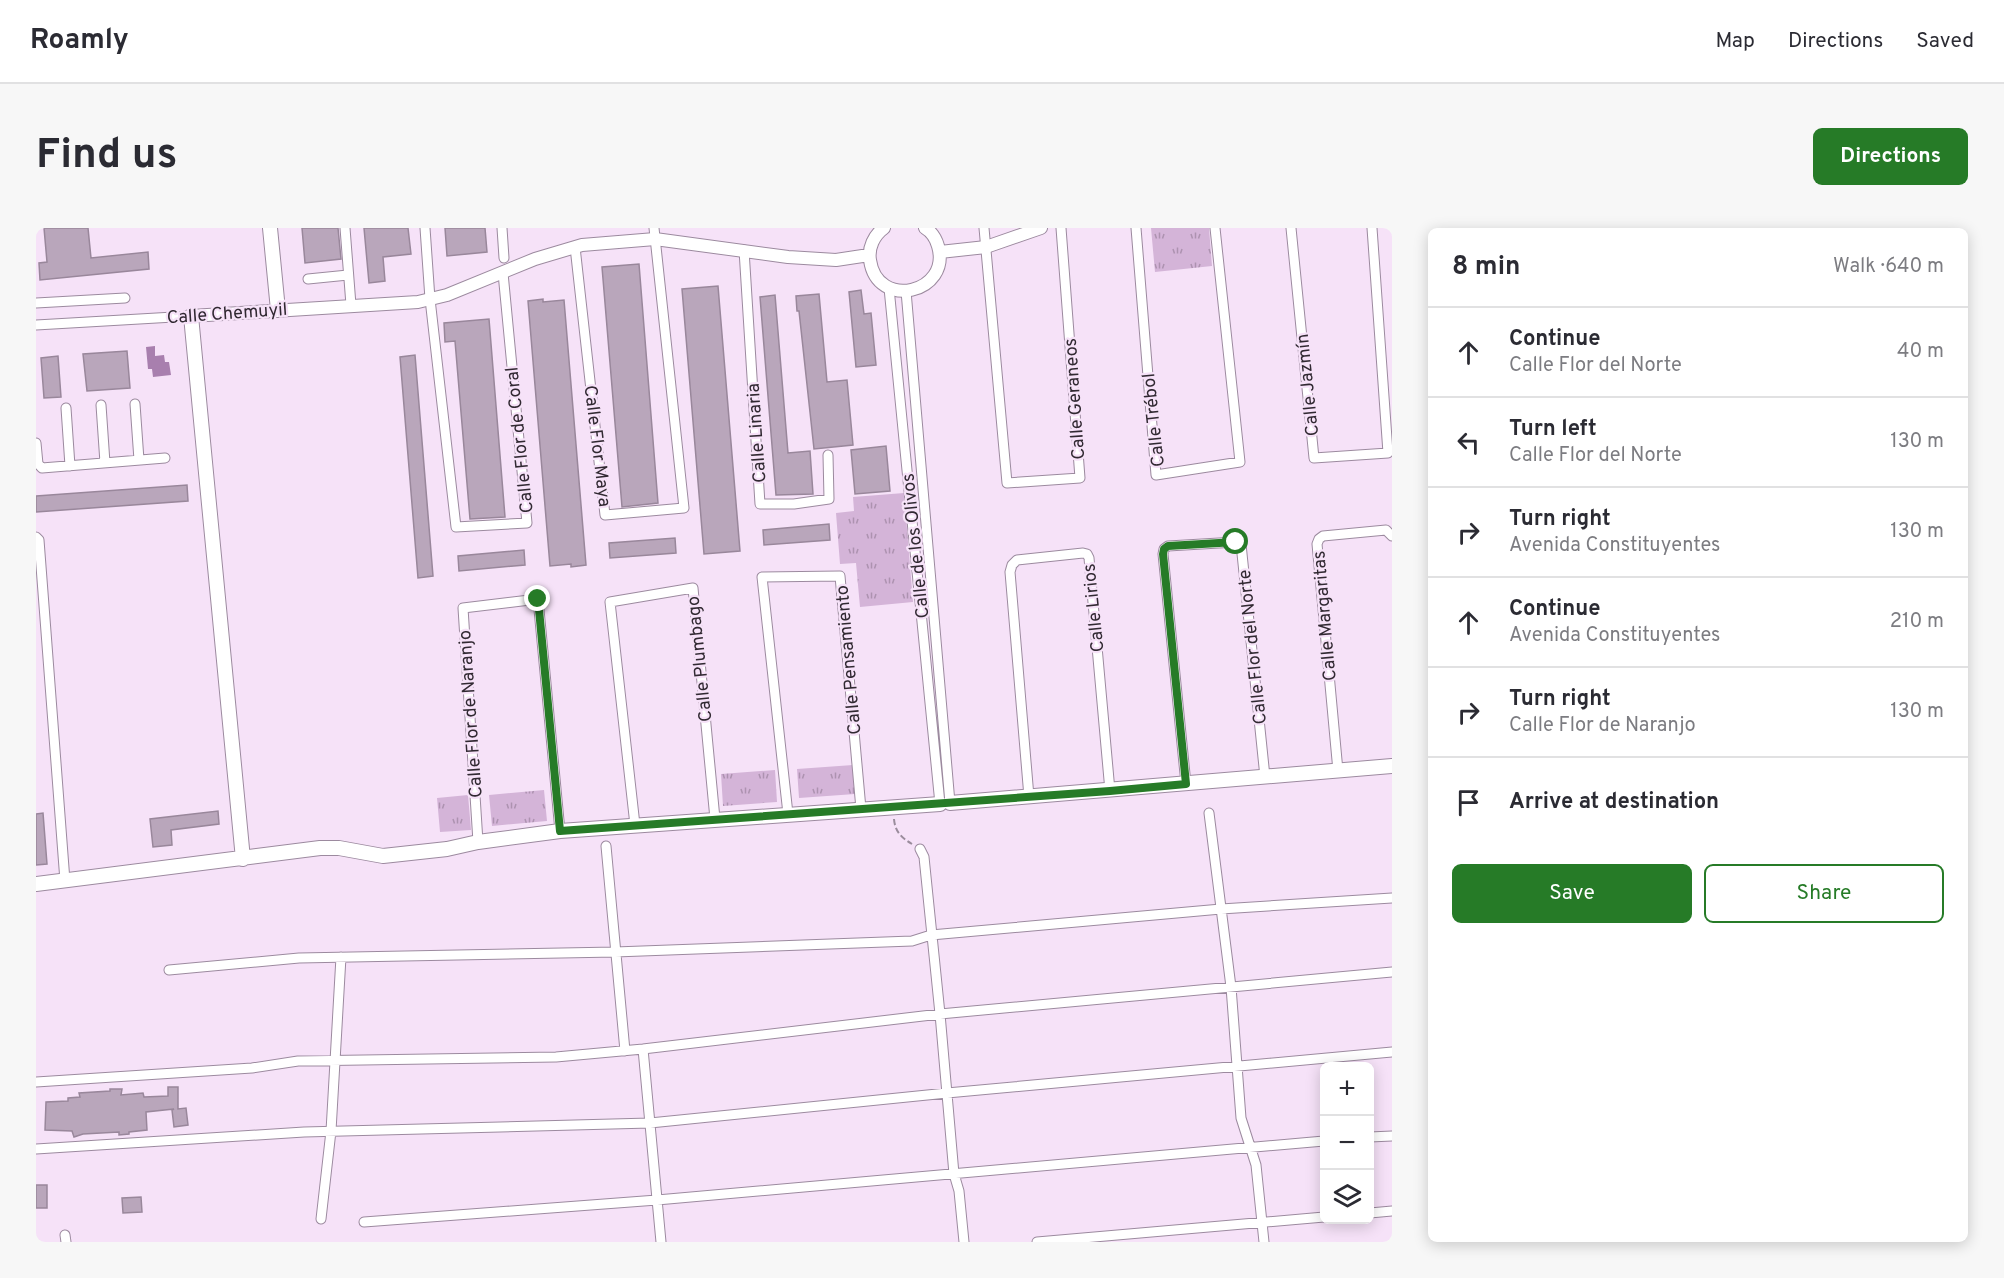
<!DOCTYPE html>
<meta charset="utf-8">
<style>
:root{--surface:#fff;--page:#f7f7f7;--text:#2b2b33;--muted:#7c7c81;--line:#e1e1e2;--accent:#267b27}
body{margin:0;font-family:Overpass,sans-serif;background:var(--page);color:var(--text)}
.controls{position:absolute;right:18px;bottom:18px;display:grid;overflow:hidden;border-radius:9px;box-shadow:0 3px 15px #0003}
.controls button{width:54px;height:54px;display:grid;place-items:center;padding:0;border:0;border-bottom:2px solid var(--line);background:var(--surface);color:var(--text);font:30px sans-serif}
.stop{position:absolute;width:18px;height:18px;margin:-14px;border:4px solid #267b27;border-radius:50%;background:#fff}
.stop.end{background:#267b27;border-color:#fff;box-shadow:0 2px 6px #0008}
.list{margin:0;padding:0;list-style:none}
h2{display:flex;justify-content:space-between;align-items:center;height:78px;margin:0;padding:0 24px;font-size:26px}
h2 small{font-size:20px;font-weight:400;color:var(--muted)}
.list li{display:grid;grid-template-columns:39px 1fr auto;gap:18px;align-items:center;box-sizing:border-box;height:90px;padding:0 24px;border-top:2px solid var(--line)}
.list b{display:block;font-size:22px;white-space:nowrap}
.list p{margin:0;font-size:20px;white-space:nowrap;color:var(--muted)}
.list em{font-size:20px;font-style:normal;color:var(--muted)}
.actions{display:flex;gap:12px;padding:18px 24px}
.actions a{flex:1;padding:14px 0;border:2px solid var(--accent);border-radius:9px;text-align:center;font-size:21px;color:var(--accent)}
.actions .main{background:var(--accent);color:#fff}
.icon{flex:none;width:33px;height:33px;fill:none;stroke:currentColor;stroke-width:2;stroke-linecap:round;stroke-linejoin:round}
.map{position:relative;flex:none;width:1356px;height:1014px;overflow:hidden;border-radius:9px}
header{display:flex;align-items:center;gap:36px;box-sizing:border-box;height:84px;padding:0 30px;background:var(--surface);border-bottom:2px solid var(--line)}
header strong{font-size:28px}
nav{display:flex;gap:33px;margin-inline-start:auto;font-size:21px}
.intro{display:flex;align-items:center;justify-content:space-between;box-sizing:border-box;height:144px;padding:0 36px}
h1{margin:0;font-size:42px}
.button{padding:15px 27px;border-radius:9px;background:var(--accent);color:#fff;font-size:21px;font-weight:700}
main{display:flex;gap:36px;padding:0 36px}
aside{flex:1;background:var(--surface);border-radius:9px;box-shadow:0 3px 15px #0003}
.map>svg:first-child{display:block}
.park{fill:url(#park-tufts)}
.water{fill:#a87fae}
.building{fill:#b9a6bb;stroke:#99879b;stroke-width:1.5}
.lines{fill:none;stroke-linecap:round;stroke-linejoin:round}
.minor-casing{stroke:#9c8a9f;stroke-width:11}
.tertiary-casing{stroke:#9c8a9f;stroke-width:14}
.secondary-casing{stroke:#9c8a9f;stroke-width:16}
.path{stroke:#9a8c9c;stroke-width:2;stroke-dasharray:6 3;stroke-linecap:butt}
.minor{stroke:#fff;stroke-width:9}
.tertiary{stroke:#fff;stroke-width:12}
.secondary{stroke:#fff;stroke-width:14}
.route{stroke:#267b27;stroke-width:8}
.labels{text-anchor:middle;stroke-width:4.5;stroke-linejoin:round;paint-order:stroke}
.street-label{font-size:18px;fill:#312932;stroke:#f6e2f8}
</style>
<header>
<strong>Roamly</strong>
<nav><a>Map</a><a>Directions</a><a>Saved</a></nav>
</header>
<div class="intro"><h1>Find us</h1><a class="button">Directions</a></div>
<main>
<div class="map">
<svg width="1356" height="1014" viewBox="0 0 1356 1014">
<defs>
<pattern id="park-tufts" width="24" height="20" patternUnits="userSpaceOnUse" patternTransform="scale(1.5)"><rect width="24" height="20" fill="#d4b4d8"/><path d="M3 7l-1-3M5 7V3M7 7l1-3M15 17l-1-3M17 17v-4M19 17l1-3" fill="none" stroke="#ad92b0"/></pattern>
</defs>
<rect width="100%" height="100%" fill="#f6e2f8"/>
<path class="park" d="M1115,0H1173L1176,38L1119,44Z
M868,265L877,374L824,379L820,335L804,336L800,285L818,283L817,269Z
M817,537L819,566L763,570L761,541Z
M739,542L741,574L687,578L685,546Z
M508,562L511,593L456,598L453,567Z
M432,567L435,602L404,604L401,570Z"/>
<path class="water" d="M119,118V128L128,127L129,134H133L135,147L117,149L116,141H112L110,119Z"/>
<path class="building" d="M8,0H52L55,30L112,24L113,41L4,52L3,35L11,34Z
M266,0H302L305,31L269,35Z
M328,0H372L375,26L347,29L349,53L333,55Z
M409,0H449L451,24L411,28Z
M603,36L622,275L586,279L566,39Z
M682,58L704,323L668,326L646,61Z
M825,62L828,86L835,85L840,137L820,139L813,64Z
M783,66L791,154L811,152L817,217L778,221L763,83H761L760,68Z
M739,67L752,225L774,223L777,266L740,267L724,69Z
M507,71V74L528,72L550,337L535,339V336L514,338L492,73Z
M453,91L469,289L434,291L419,113L409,114L408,95Z
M91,123L94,160L51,163L47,126Z
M379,127L397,348L382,350L364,129Z
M22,128L25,169L8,170L5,130Z
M850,218L854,263L819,266L815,222Z
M151,257L152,273L0,284V268Z
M793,296L794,312L728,317L727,302Z
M639,310L640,325L574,330L573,315Z
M488,322L489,337L423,343L422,328Z
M182,583L183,596L135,602L136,617L117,619L114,591Z
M7,585L11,636L0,637V586Z
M132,859H142V881L150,880L152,897L138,899L136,882L138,881L110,884L111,902L93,904V906L83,907V904L47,906L38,909L36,903L9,902L10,874L32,873V870L44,869L43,865L74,863V861H86L85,867L107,865L108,869L132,868Z
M0,957H11V980H0Z
M105,969L106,984L87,985L86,970Z"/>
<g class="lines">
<defs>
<path id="minor" d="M309,0L315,77
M389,0L394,71L420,299L491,295L467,45
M466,0L468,30
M948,0L971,255L1044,250L1025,0
M1100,0L1120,247L1204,234L1179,0
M1255,0L1278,230L1352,225L1336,0
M539,19L569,287L648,280L618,0
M708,22L724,276H758L793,271L792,227
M272,51L312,47
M853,60L904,576
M870,63L914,575
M0,75L89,70
M0,97L155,88
M99,176L103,232
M65,177L69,235
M30,180L34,238
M0,215L2,236L6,240L129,230
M0,309L3,312L29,653
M1302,543L1281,316L1283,311L1287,308L1350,302L1356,308
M1150,556L1127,326L1128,321L1132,318L1200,314L1205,316L1229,549
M993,569L974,344L976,337L981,332L1047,325L1051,326L1053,330L1074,563
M1173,585L1195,759L1205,890L1220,937L1228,1014
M752,586L726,349L804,348L825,581
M599,597L574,374L657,360L679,591
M442,614L427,380L502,371L524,603
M570,618L589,823
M884,621L888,629L904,786L918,946L923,963L928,1014
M133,742L263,730L579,724L876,713L895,707L1185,681L1356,670
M607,821L625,1014
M0,854L216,840L262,833L520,829L607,821L904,786L1356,744
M1334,909L1356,908
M0,921L268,904L614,895L911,865L1356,824
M1334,985L1356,983
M285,991L295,903L305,729
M328,994L621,972L1288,913
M29,1007L30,1014
M1001,1014L1288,989"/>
<path id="tertiary" d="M848,0C838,7 832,20 834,32C841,83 916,65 902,18C900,11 896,4 889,0
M904,24L950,19L1005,0
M155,88L382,74L411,67L499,31L546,17L619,11L752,29L800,32L833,27"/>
<path id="secondary" d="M234,0L242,82
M155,88L207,631
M914,575L1356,538
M0,656L284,620H303L347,628L411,621L442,614L524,603L904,576"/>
</defs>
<use href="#minor" class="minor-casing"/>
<use href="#tertiary" class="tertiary-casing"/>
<use href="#secondary" class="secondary-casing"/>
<path class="path" d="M858,591C859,604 866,610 876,616"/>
<use href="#minor" class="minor"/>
<use href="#tertiary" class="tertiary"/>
<use href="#secondary" class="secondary"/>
</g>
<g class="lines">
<path class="route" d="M502,371L524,603L1074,563L1150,556L1127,326L1128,321L1132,318L1200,314"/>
</g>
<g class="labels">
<g class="street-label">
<text transform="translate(191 85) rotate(-4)" y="6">Calle Chemuyil</text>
<text transform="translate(1271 157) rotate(-96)" y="6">Calle Jazmín</text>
<text transform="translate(1038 171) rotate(-94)" y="6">Calle Geraneos</text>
<text transform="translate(1117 192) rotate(-96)" y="6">Calle Trébol</text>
<text transform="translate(720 205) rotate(-94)" y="6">Calle Linaria</text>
<text transform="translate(483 212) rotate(-96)" y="6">Calle Flor de Coral</text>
<text transform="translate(562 218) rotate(83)" y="6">Calle Flor Maya</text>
<text transform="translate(879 318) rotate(-96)" y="6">Calle de los Olivos</text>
<text transform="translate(1057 380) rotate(-96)" y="6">Calle Lirios</text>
<text transform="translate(1288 388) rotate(-95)" y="6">Calle Margaritas</text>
<text transform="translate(1216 419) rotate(-96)" y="6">Calle Flor del Norte</text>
<text transform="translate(663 431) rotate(-96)" y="6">Calle Plumbago</text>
<text transform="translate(812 432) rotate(-95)" y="6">Calle Pensamiento</text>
<text transform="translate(434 486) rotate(-94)" y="6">Calle Flor de Naranjo</text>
</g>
</g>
</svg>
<div class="controls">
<button>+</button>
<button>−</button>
<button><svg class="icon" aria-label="layers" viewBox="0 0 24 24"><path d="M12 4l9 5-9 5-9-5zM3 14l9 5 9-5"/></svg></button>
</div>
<div class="stop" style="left:1200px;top:314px"></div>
<div class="stop end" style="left:502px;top:371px"></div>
</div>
<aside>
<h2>8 min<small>Walk · 640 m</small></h2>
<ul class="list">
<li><svg class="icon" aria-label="ahead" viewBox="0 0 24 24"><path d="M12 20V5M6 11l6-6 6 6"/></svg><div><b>Continue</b><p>Calle Flor del Norte</p></div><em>40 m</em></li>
<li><svg class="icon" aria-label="left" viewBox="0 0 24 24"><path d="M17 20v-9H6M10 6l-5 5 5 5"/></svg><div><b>Turn left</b><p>Calle Flor del Norte</p></div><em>130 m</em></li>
<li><svg class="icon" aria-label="right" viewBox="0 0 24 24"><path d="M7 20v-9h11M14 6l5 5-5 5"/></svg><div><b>Turn right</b><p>Avenida Constituyentes</p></div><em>130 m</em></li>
<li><svg class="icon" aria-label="ahead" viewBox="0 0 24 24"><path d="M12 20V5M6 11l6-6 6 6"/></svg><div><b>Continue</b><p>Avenida Constituyentes</p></div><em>210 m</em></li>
<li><svg class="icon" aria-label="right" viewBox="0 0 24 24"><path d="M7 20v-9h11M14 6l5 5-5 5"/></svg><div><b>Turn right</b><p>Calle Flor de Naranjo</p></div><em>130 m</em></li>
<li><svg class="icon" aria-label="arrive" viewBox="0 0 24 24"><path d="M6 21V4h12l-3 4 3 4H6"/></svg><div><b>Arrive at destination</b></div></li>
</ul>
<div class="actions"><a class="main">Save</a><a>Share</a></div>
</aside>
</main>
